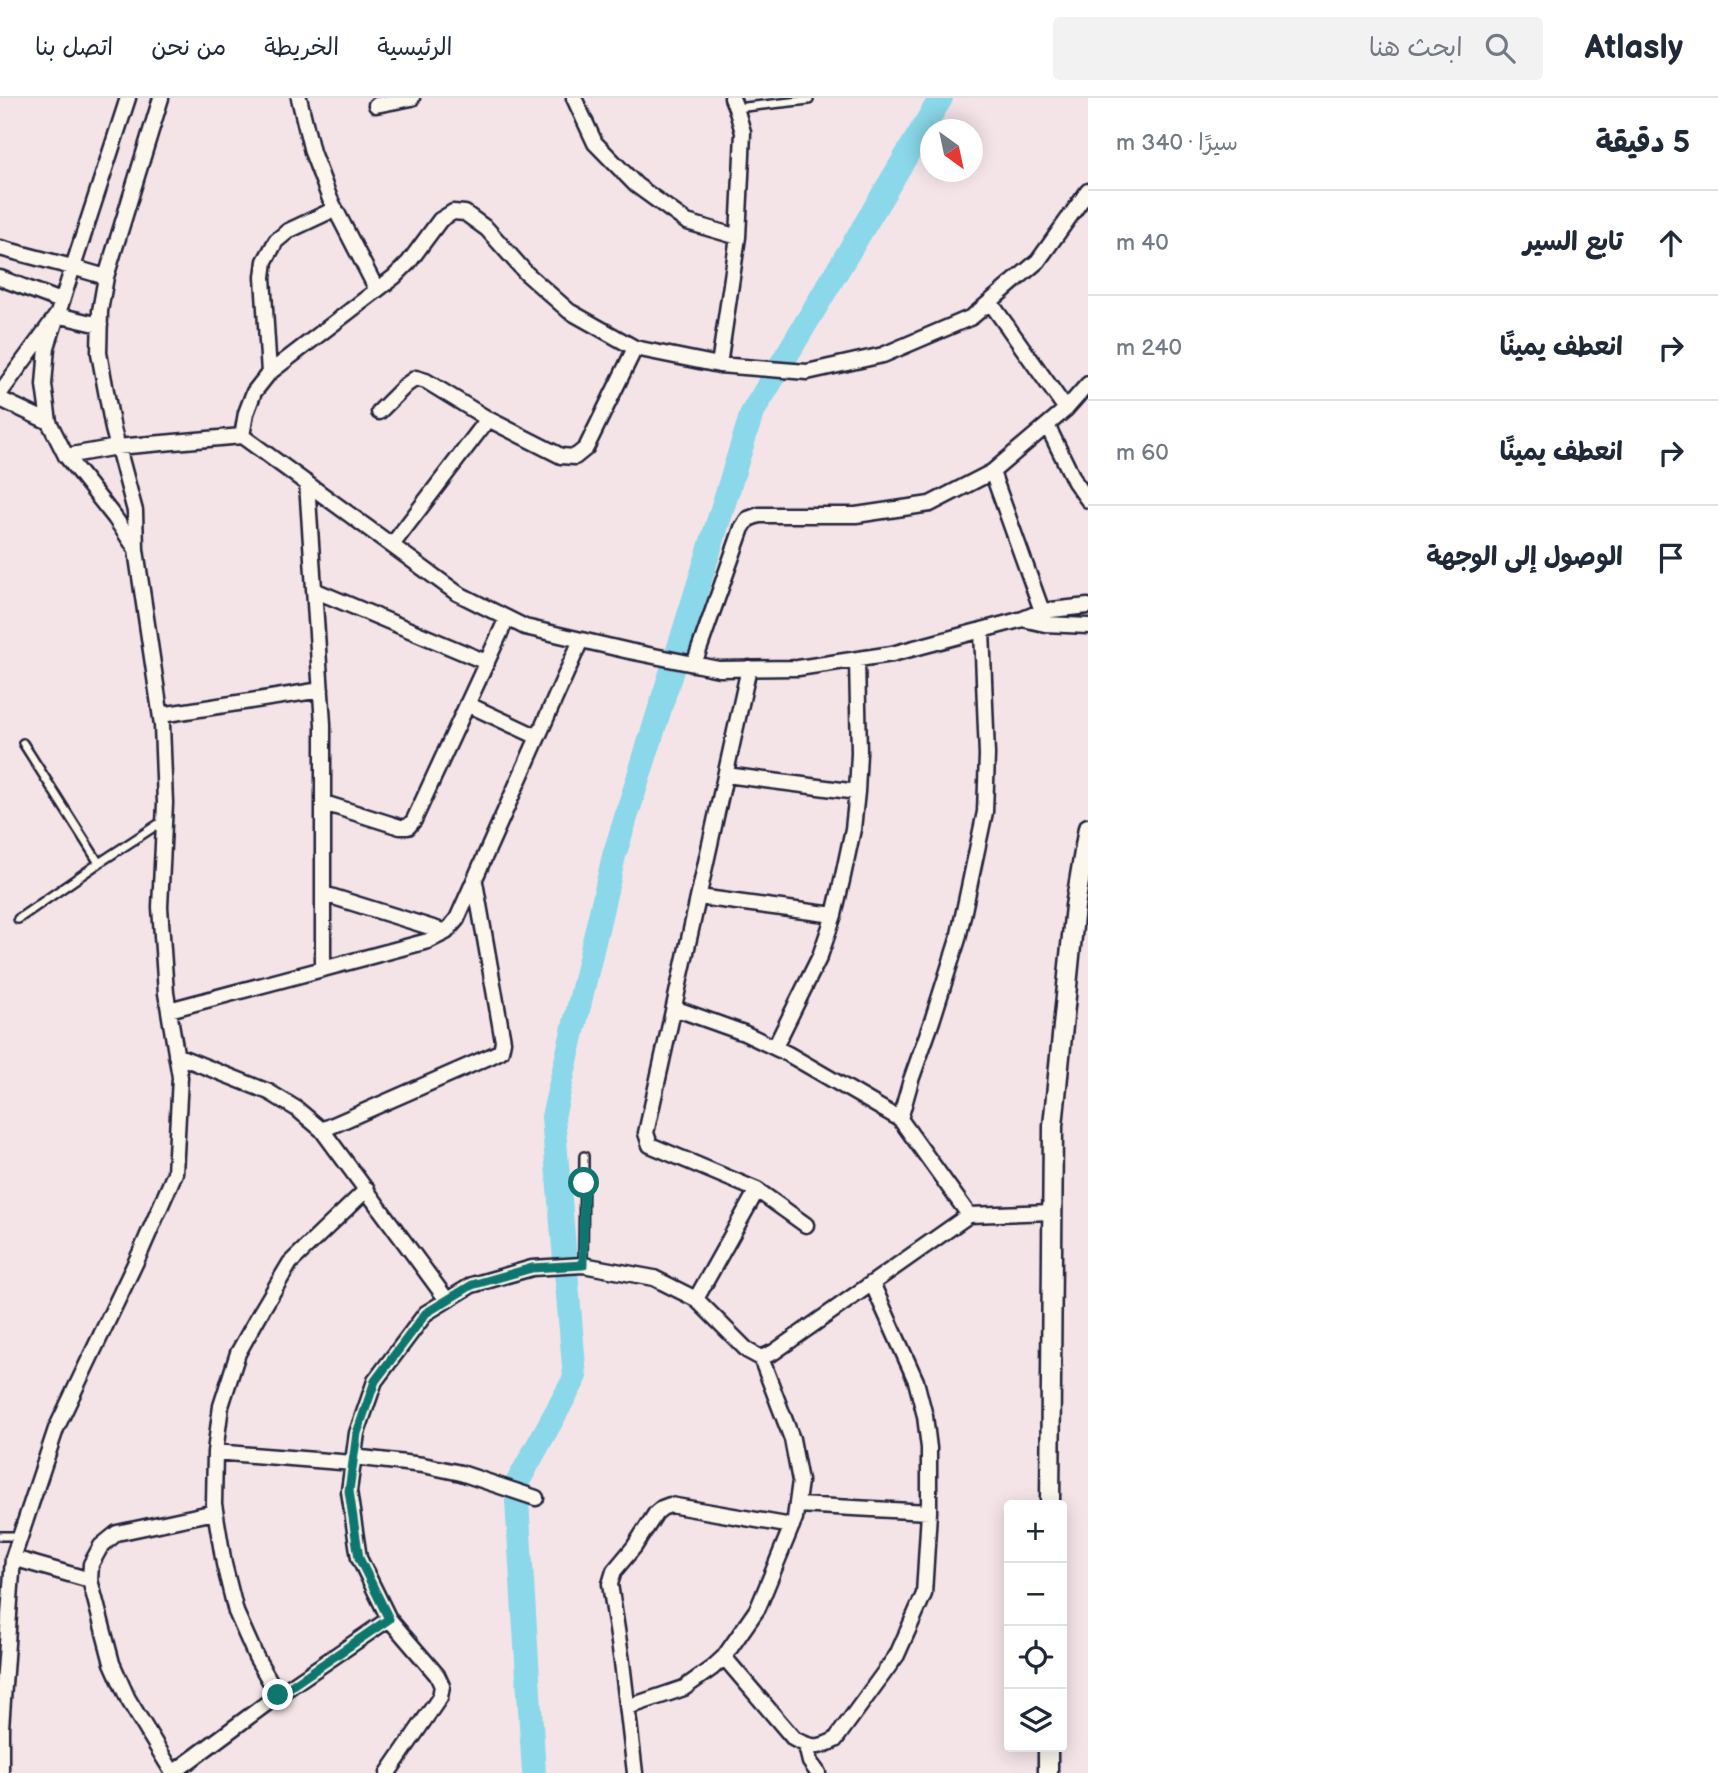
<!DOCTYPE html>
<html lang="ar">
<meta charset="utf-8">
<style>
:root{--surface:#fff;--page:#f2f2f3;--text:#1f2937;--muted:#747a83;--line:#e0e1e3}
body{margin:0;font-family:"Balsamiq Sans","Playpen Sans Arabic",sans-serif;background:var(--page);color:var(--text);direction:rtl}
.controls{position:absolute;right:21px;bottom:21px;display:grid;overflow:hidden;border-radius:7px;box-shadow:0 4px 18px #0003}
.controls button{width:63px;height:63px;display:grid;place-items:center;padding:0;border:0;border-bottom:2px solid var(--line);background:var(--surface);color:var(--text);font:35px sans-serif}
.compass{position:absolute;left:920px;top:21px;width:63px;height:63px;border-radius:50%;background:var(--surface);box-shadow:0 4px 18px #0003;rotate:147deg}
.stop{position:absolute;width:21px;height:21px;margin:-16px;border:5px solid #0f766e;border-radius:50%;background:#fff}
.stop.end{background:#0f766e;border-color:#fff;box-shadow:0 2px 7px #0008}
.list{margin:0;padding:0;list-style:none}
h2{display:flex;justify-content:space-between;align-items:center;height:91px;margin:0;padding:0 28px;font-size:30px}
h2 small{font-size:23px;font-weight:400;color:var(--muted)}
.list li{display:grid;grid-template-columns:46px 1fr auto;gap:21px;align-items:center;box-sizing:border-box;height:105px;padding:0 28px;border-top:2px solid var(--line)}
.list b{display:block;font-size:26px;white-space:nowrap}
.list em{font-size:23px;font-style:normal;color:var(--muted)}
.icon{flex:none;width:38px;height:38px;fill:none;stroke:currentColor;stroke-width:2;stroke-linecap:round;stroke-linejoin:round}
.map{position:relative;flex:none;width:1088px;height:1675px;overflow:hidden;direction:ltr}
header{display:flex;align-items:center;gap:42px;box-sizing:border-box;height:98px;padding:0 35px;background:var(--surface);border-bottom:2px solid var(--line)}
header strong{font-size:33px}
nav{display:flex;gap:38px;margin-inline-start:auto;font-size:24px}
.search{width:490px;height:63px;background:var(--page);display:flex;align-items:center;gap:18px;box-sizing:border-box;padding:0 24px;border-radius:7px;color:var(--muted);font-size:26px}
main{display:flex}
aside{flex:1;background:var(--surface)}
.map>svg:first-child{display:block}
.lines{fill:none;stroke-linecap:round;stroke-linejoin:round}
.river{stroke:#8ad8e9;stroke-width:24}
.service-casing{stroke:#22223b;stroke-width:12}
.minor-casing{stroke:#22223b;stroke-width:19}
.tertiary-casing{stroke:#22223b;stroke-width:23}
.service{stroke:#fbf7ec;stroke-width:7}
.minor{stroke:#fbf7ec;stroke-width:14}
.tertiary{stroke:#fbf7ec;stroke-width:18}
.route{stroke:#0f766e;stroke-width:9}
</style>
<header>
<strong>Atlasly</strong>
<div class="search"><svg class="icon" aria-label="search" viewBox="0 0 24 24"><circle cx="10" cy="10" r="6"/><path d="M15 15l6 6"/></svg>ابحث هنا</div>
<nav><a>الرئيسية</a><a>الخريطة</a><a>من نحن</a><a>اتصل بنا</a></nav>
</header>
<main>
<aside>
<h2>5 دقيقة<small>سيرًا · 340 m</small></h2>
<ul class="list">
<li><svg class="icon" aria-label="ahead" viewBox="0 0 24 24"><path d="M12 20V5M6 11l6-6 6 6"/></svg><div><b>تابع السير</b></div><em>40 m</em></li>
<li><svg class="icon" aria-label="right" viewBox="0 0 24 24"><path d="M7 20v-9h11M14 6l5 5-5 5"/></svg><div><b>انعطف يمينًا</b></div><em>240 m</em></li>
<li><svg class="icon" aria-label="right" viewBox="0 0 24 24"><path d="M7 20v-9h11M14 6l5 5-5 5"/></svg><div><b>انعطف يمينًا</b></div><em>60 m</em></li>
<li><svg class="icon" aria-label="arrive" viewBox="0 0 24 24"><path d="M6 21V4h12l-3 4 3 4H6"/></svg><div><b>الوصول إلى الوجهة</b></div></li>
</ul>
</aside>
<div class="map">
<svg width="1088" height="1675" viewBox="0 0 1088 1675">
<rect width="100%" height="100%" fill="#f4e4e8"/>
<filter id="ink" filterUnits="userSpaceOnUse"><feTurbulence type="fractalNoise" baseFrequency=".0143" numOctaves="2"/><feDisplacementMap in="SourceGraphic" scale="14" xChannelSelector="R" yChannelSelector="G"/><feConvolveMatrix kernelMatrix="1 2 1 2 8 2 1 2 1" color-interpolation-filters="sRGB"/></filter>
<g filter="url(#ink)">
<g class="lines">
<path class="river" d="M534,1675L516,1387L575,1280L553,1019L614,758L752,315L941,0"/>
<defs>
<path id="service" d="M736,10L809,2
M23,645L99,765
M18,821L99,765L163,723
M583,1166L584,1058
M0,1438H20"/>
<path id="minor" d="M128,0L47,249L44,287L49,324L66,358L115,420L136,451
M299,0L312,54L330,101L377,192
M574,0L595,45L636,87L687,124L738,139
M376,7L412,0
M0,150L72,169L106,179
M0,180L61,203
M990,204L1066,311
M719,267L738,139L742,57L743,34L736,10L732,0
M269,275L263,179L265,163L276,143L288,133L335,111
M0,295L57,217L100,227
M0,301L49,324
M379,314L406,287L416,280L426,283L488,321L561,358L575,359L586,350L635,250
M1047,327L1075,384L1088,402
M242,338L246,315L254,294L269,275L394,179L409,164L440,122L453,114L465,115L487,131L526,175L569,213L635,250L719,267L807,274L883,257L972,219L1038,163L1088,93
M66,358L117,349L242,338L457,495L525,529L629,553L719,571L798,570L892,556L1023,521L1042,513L1088,508
M992,374L1042,513
M307,385L323,626V871
M392,447L488,321
M314,492L486,564
M1023,521L1045,526L1088,528
M694,566L742,430L748,421L759,417H856L930,406L992,374L1066,311L1088,286
M749,570L646,1035L650,1047L757,1092L806,1127
M467,606L538,639
M161,617L321,592
M726,677L857,694
M324,705L400,729H408L414,722L507,520
M324,796L446,834
M699,799L834,817
M674,910L744,935L788,956L900,1021
M169,912L428,843L446,834L457,821L581,542
M775,949L820,858L834,817L843,778L853,731L857,694L859,655L857,562
M176,957L269,994L297,1011L322,1032L447,1202
M322,1032L491,958L501,953L503,943L475,784
M969,1117L900,1021L911,982L932,923L958,841L985,714L987,657L982,532
M696,1201L757,1092
M215,1354L353,1365
M353,1359L423,1367L461,1375L536,1400
M797,1407L929,1414
M13,1460L90,1482
M724,1559L794,1641C812,1650 817,1651 835,1642L897,1557L924,1496L929,1414V1350L925,1318L916,1283L872,1185
M278,1597L256,1559L236,1514L224,1466L214,1406L215,1354L221,1308L238,1255L262,1212L290,1165L367,1091
M628,1609L684,1590L712,1570L724,1559L758,1510L795,1420L800,1383L792,1341L761,1260
M806,1648L810,1664L818,1675
M1,1675V1630L13,1460L56,1331L141,1153L175,1075L180,979L166,895L160,809L165,705L162,627L136,452L135,413L113,331L99,255L100,213L106,179L161,0
M173,1675L128,1601L112,1565L90,1482L91,1466L101,1448L117,1435L215,1414
M173,1675L278,1597L389,1521
M388,1675L440,1599L442,1588L437,1577L389,1521L359,1460L349,1393L357,1335L375,1283L426,1215L472,1187L532,1170L583,1167L654,1180L696,1201L748,1253L761,1260L774,1254L969,1117L1053,1114
M635,1675L622,1564L610,1486L614,1473L634,1449L656,1415L662,1410L670,1407L792,1428"/>
<path id="tertiary" d="M1050,1407L1053,1028L1075,808L1088,730
M1048,1675V1649"/>
</defs>
<use href="#service" class="service-casing"/>
<use href="#minor" class="minor-casing"/>
<use href="#tertiary" class="tertiary-casing"/>
<use href="#service" class="service"/>
<use href="#minor" class="minor"/>
<use href="#tertiary" class="tertiary"/>
</g>
</g>
<g class="lines" filter="url(#ink)">
<path class="route" d="M278,1597L389,1521L359,1460L349,1393L357,1335L375,1283L426,1215L472,1187L532,1170L583,1167L584,1085"/>
</g>
</svg>
<div class="controls">
<button>+</button>
<button>−</button>
<button><svg class="icon" aria-label="locate" viewBox="0 0 24 24"><circle cx="12" cy="12" r="6"/><path d="M12 2v4M12 18v4M2 12h4M18 12h4"/></svg></button>
<button><svg class="icon" aria-label="layers" viewBox="0 0 24 24"><path d="M12 4l9 5-9 5-9-5zM3 14l9 5 9-5"/></svg></button>
</div>
<svg class="compass" viewBox="-18 -18 36 36"><path d="M0-13l5 13h-10z" fill="#e53935"/><path d="M0 13l5-13h-10z" fill="#747a83"/></svg>
<div class="stop" style="left:584px;top:1085px"></div>
<div class="stop end" style="left:278px;top:1597px"></div>
</div>
</main>
